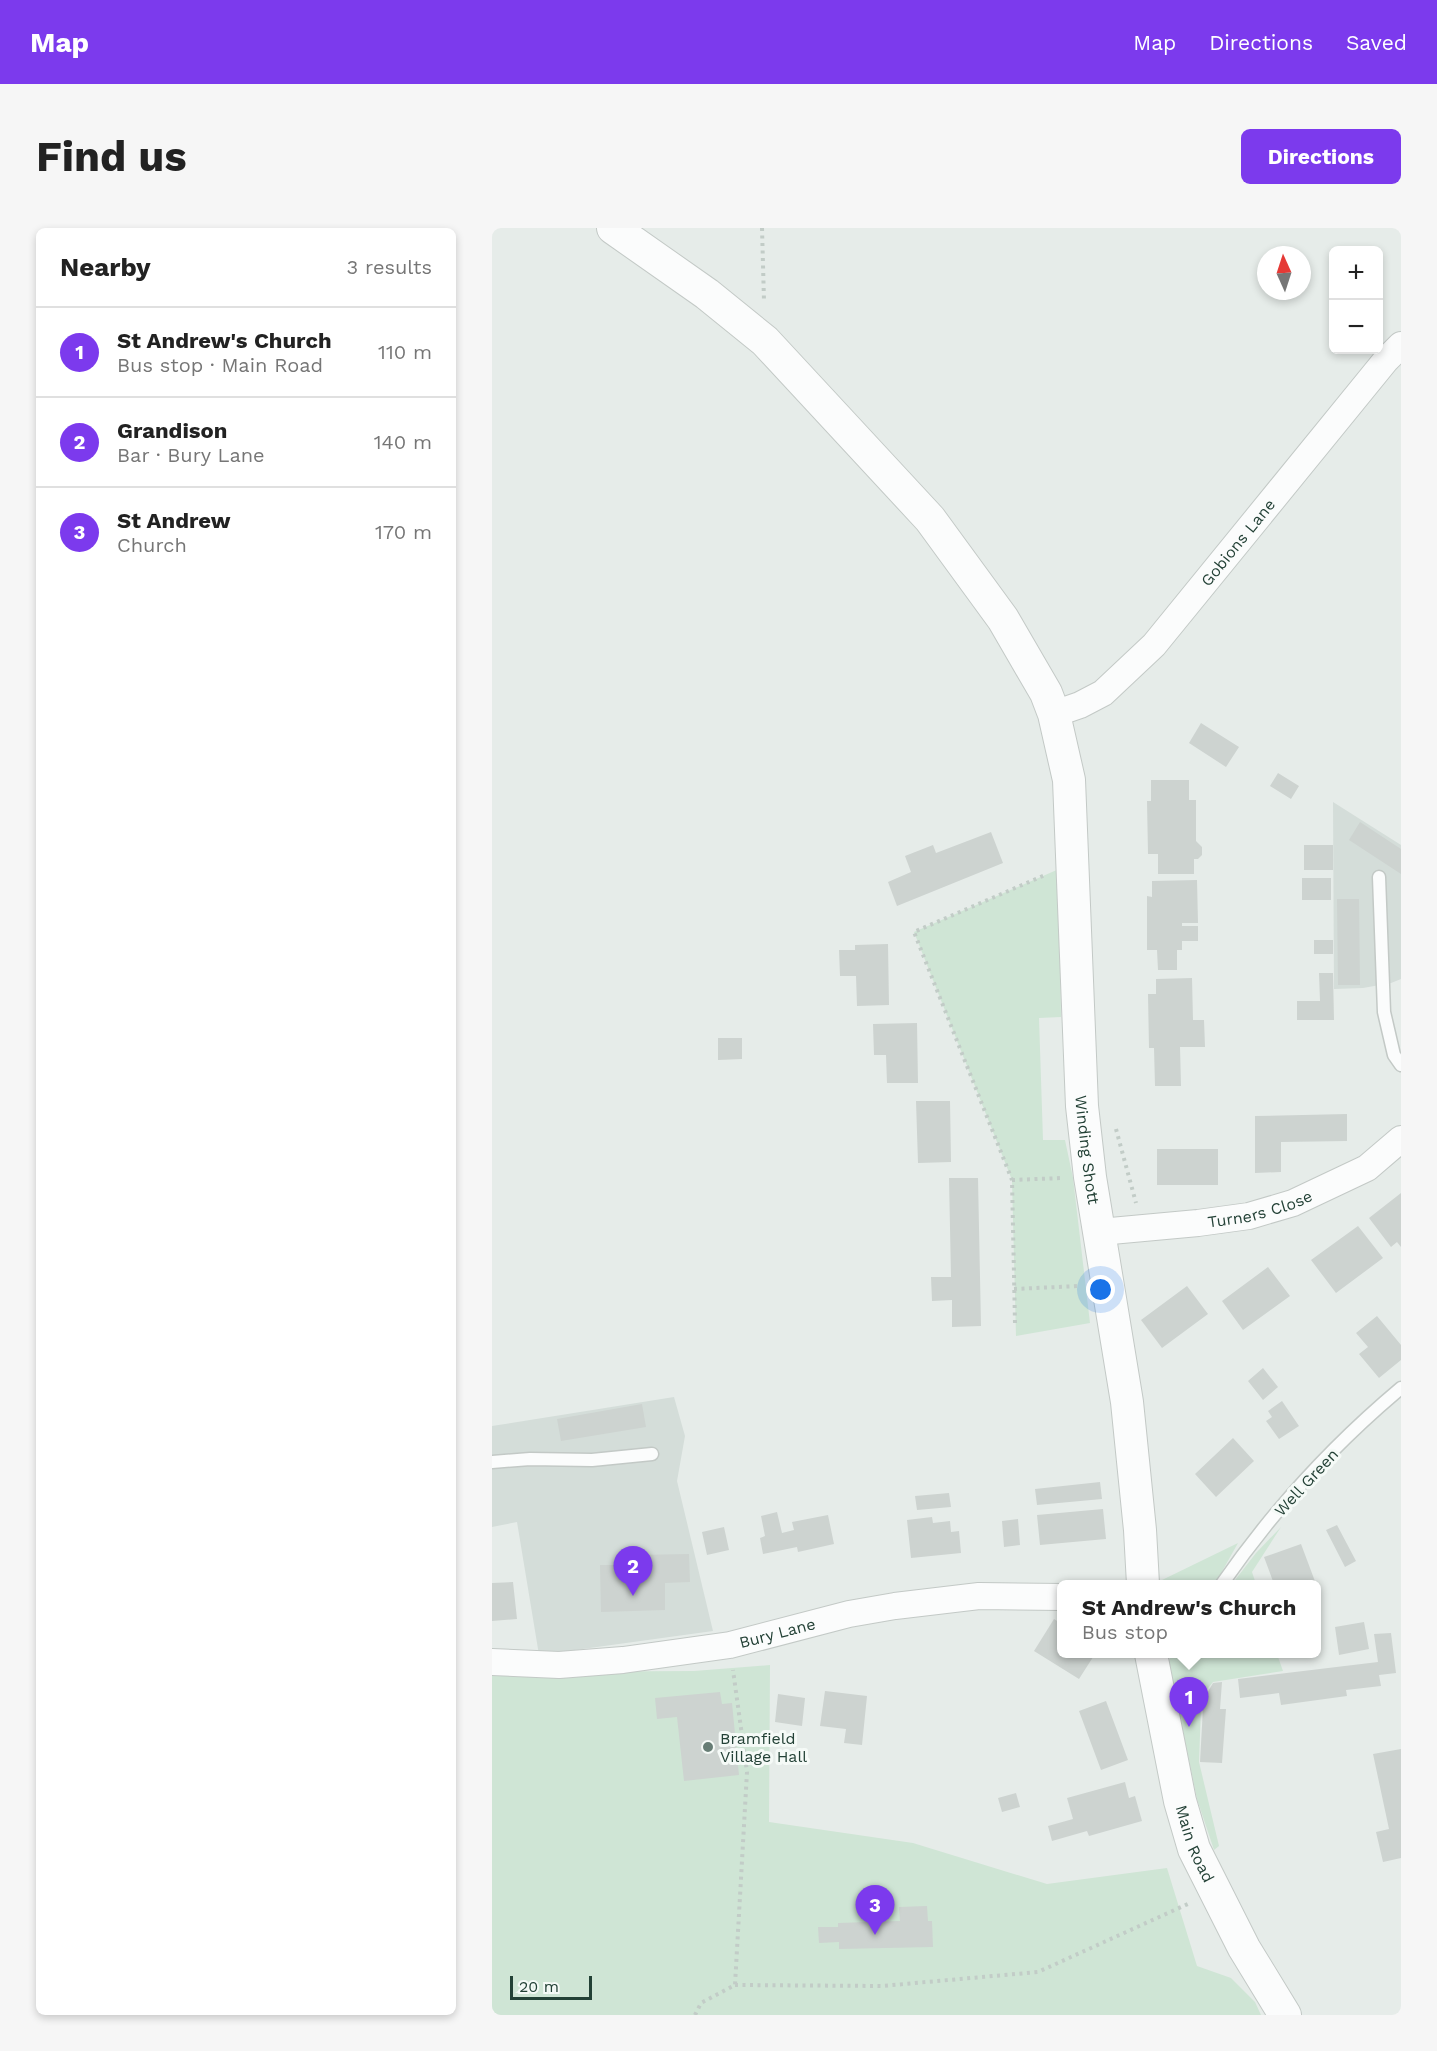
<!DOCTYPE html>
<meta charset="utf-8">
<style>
:root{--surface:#fff;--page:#f6f6f6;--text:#222;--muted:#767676;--line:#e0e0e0;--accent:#7c3aed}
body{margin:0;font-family:"Work Sans",sans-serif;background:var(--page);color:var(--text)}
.controls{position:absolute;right:18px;top:18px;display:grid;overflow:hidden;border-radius:9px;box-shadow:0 3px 9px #0003}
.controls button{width:54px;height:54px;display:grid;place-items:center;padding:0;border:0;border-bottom:2px solid var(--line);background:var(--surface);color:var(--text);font:30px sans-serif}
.compass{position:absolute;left:765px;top:18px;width:54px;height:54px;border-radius:50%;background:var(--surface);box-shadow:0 3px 9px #0003;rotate:357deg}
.scale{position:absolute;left:18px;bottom:15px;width:82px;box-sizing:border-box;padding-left:6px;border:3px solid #234136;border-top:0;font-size:16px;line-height:21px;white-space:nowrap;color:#234136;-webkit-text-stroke:4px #f5faf7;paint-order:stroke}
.you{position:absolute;left:609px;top:1062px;width:21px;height:21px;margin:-15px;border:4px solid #fff;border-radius:50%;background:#1a73e8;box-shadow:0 0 0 9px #1a73e833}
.badge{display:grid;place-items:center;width:39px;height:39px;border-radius:50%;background:var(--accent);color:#fff;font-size:20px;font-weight:700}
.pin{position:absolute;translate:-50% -50px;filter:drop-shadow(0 2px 3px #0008)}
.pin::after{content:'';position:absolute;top:32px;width:21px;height:18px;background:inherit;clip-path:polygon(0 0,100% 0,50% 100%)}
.popup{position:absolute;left:565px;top:1352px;width:264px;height:78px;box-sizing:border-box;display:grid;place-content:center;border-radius:9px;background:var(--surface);filter:drop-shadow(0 2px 4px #0005);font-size:20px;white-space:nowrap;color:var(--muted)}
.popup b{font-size:22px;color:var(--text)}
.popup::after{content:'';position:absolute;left:50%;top:100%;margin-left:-12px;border:12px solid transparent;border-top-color:var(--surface)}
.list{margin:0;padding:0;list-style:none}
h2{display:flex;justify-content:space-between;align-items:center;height:78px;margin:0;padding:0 24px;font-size:26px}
h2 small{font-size:20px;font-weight:400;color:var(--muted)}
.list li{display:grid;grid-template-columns:39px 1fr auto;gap:18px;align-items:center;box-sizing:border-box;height:90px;padding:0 24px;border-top:2px solid var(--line)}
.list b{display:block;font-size:22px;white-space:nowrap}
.list p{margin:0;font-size:20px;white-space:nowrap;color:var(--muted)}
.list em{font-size:20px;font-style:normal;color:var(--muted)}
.map{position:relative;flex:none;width:909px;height:1787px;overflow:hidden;border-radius:9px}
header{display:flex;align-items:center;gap:36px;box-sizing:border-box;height:84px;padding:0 30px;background:var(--accent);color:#fff}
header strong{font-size:28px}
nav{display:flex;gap:33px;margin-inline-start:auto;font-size:21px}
.intro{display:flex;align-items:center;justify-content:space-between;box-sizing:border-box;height:144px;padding:0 36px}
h1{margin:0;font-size:42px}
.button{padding:15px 27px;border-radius:9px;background:var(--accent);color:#fff;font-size:21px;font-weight:700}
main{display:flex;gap:36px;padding:0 36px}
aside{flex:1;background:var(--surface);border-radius:9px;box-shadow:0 3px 9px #0003}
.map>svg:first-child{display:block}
.built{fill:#d4ddd9}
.green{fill:#cfe5d5}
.building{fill:#cdd3d0}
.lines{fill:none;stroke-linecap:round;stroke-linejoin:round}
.service-casing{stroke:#c3c9c6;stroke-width:15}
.minor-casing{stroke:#c3c9c6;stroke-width:28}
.tertiary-casing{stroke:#c3c9c6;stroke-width:34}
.path{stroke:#c2ccc7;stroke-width:4;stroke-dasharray:3 4.5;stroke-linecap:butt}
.service{stroke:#fbfcfc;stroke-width:12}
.minor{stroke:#fbfcfc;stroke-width:26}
.tertiary{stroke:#fbfcfc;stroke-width:32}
.poi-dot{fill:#677d75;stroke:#f5faf7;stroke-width:2}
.labels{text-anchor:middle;stroke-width:6;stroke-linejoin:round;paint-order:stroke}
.street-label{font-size:16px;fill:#234136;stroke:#f5faf7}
.poi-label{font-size:16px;fill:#234136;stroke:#f5faf7;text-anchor:start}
</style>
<header>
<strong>Map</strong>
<nav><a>Map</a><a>Directions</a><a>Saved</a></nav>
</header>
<div class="intro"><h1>Find us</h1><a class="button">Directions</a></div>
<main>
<aside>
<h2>Nearby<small>3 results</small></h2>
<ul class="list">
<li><span class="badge">1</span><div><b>St Andrew's Church</b><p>Bus stop · Main Road</p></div><em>110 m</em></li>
<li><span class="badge">2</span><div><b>Grandison</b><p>Bar · Bury Lane</p></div><em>140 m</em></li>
<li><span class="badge">3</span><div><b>St Andrew</b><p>Church</p></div><em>170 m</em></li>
</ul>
</aside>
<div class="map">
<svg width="909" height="1787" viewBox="0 0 909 1787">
<rect width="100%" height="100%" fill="#e6ece9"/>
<path class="built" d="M841,574L909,617V751L899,755L871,760L842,761Z
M182,1169L193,1208L185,1253L221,1403L47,1427L25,1294L0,1299V1198Z"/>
<path class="green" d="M567,641L569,789L547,790L551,912H573L581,950L598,1095L524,1108L520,952L422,704Z
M789,1299L760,1344L764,1356H740L764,1325Z
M746,1315L723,1356H671L670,1352Z
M679,1426H785L791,1443L721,1454L712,1465L709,1480L707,1534L727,1618L722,1622L705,1571L677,1435Z
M278,1437L277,1594L421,1615L555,1656L675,1640L705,1738L739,1750L763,1774L769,1787H0V1444L202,1443Z"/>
<path class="building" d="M709,495L747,519L734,539L697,515Z
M786,545L807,558L799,571L778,558Z
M659,552H697V572H704V613L710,619V627L706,631H702V646H666V626H656L655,573H659Z
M868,594L909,621V646L857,612Z
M499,604L511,635L405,678L396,654L419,644L413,628L441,617L444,625Z
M812,617H841V642H812Z
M810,650H839V672H810Z
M705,652L706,695H690V698H706V713H690V722H685V742H666L665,722H655V668L660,669V653Z
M845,671H867L868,757H846Z
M822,712H841V726H822Z
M396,716L397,777L365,778L364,748H348L347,722H363V717Z
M827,745H841L842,792H805V773H828Z
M700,750L701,792H712L713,819H688L689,858H663L662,820H657L656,766H664V751Z
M425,795L426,855H395L394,827H382L381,796Z
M226,810H250V831L226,832Z
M424,873H458L459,934L426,935Z
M855,886V913L789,914V944L763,945V888Z
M665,921H726V957H665Z
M457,950H486L489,1098L460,1099V1072L440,1073L439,1049H459Z
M909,965V1019L905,1014L899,1019L877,990Z
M866,998L891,1030L844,1065L819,1032Z
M776,1039L798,1068L751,1102L730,1073Z
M695,1058L716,1086L670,1120L649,1092Z
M885,1088L909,1117V1132L887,1150L867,1126L876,1119L864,1105Z
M771,1140L786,1159L771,1172L756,1153Z
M790,1173L807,1198L787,1211L774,1193L780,1189L776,1183Z
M150,1176L154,1199L69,1213L65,1191Z
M741,1210L762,1233L724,1269L703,1246Z
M608,1254L610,1271L545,1277L543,1261Z
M457,1265L459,1279L425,1282L423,1268Z
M611,1281L614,1311L548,1317L545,1287Z
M285,1284L290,1305L302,1302L300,1294L336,1287L342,1316L306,1324L305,1319L271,1326L268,1310L273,1308L269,1288Z
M440,1289L441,1295L458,1293L459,1304L467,1303L469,1325L419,1330L415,1292Z
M526,1291L528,1317L512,1319L510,1293Z
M845,1297L864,1333L853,1339L834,1302Z
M232,1299L237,1322L215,1327L210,1304Z
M809,1316L824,1356H782L772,1329Z
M197,1326L198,1354L173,1355V1382L109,1384L108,1337H143L144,1327Z
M21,1354L25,1391L0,1393V1355Z
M562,1391L570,1396V1426H603L587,1451L542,1423Z
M872,1394L877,1421L847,1427L843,1399Z
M899,1405L904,1445L887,1447L889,1458L854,1462L855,1468L789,1477L787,1465L748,1470L746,1451L886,1434L882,1406Z
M730,1454L728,1481H734L730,1535L708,1534L711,1480L714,1467L721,1455Z
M333,1463L375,1468L370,1517L352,1515L354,1501L328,1498Z
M228,1464L230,1476L240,1475L247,1547L192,1553L185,1489L165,1491L163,1470Z
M286,1466L313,1470L310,1498L283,1494Z
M614,1473L636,1532L609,1542L587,1483Z
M909,1521V1630L891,1634L884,1604L897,1601L881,1526Z
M633,1554L637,1570L643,1568L650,1593L597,1608L595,1603L560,1613L556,1598L581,1591L575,1570Z
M524,1565L528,1579L510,1584L506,1570Z
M435,1678L436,1693H440L441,1719L347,1721V1714L327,1715L326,1699H346V1695L408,1693L407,1679Z"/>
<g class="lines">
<defs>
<path id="service" d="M887,649L892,784L902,827L909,837
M0,1234L38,1231L100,1232L160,1226
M730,1356C780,1284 841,1217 909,1160"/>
<g id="minor">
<path id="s1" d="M562,486L588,477L611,465L662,417L894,132L909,117"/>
<path id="s2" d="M608,1004L706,995L757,988L801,975L875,940L909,911"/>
<path id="s3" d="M0,1434L67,1437L131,1432L238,1417L357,1386L403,1378L487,1368L570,1369"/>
</g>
<g id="tertiary">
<path id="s4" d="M121,0L215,66L273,113L438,291L511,391L554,465L562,486L577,552L590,878L598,949L635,1174L648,1302L651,1356"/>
<path id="s5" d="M659,1426L688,1573L702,1621L752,1720L793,1787"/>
</g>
</defs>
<use href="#service" class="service-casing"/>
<use href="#minor" class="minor-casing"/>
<use href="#tertiary" class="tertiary-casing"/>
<path class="path" d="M270,0L272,73
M624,901L644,975
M520,952L570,950
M522,1061L587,1058
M523,1095L520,952L422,704L553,647
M243,1757L390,1758L546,1744L698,1675
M203,1787L209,1775L243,1757L255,1544L241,1442"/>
<use href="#service" class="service"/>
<use href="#minor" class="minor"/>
<use href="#tertiary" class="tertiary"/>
</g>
<circle class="poi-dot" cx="216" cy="1519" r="6"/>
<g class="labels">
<g class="street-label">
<text dy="6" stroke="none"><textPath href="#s1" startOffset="256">Gobions Lane</textPath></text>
<text dy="6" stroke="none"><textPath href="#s4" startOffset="1102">Winding Shott</textPath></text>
<text dy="6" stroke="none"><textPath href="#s2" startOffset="162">Turners Close</textPath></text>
<text transform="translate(814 1254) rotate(-47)" y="6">Well Green</text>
<text dy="6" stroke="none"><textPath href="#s3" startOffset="288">Bury Lane</textPath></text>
<text dy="6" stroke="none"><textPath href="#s5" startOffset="195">Main Road</textPath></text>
</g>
<g class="poi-label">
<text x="228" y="1516">Bramfield<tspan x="228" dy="18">Village Hall</tspan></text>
</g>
</g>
</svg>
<div class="controls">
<button>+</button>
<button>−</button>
</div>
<svg class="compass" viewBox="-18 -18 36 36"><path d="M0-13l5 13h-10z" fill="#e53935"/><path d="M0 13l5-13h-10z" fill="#767676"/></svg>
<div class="scale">20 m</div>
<div class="you"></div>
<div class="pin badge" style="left:697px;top:1499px">1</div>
<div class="popup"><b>St Andrew's Church</b>Bus stop</div>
<div class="pin badge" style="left:141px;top:1368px">2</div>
<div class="pin badge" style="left:383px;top:1707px">3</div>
</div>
</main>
